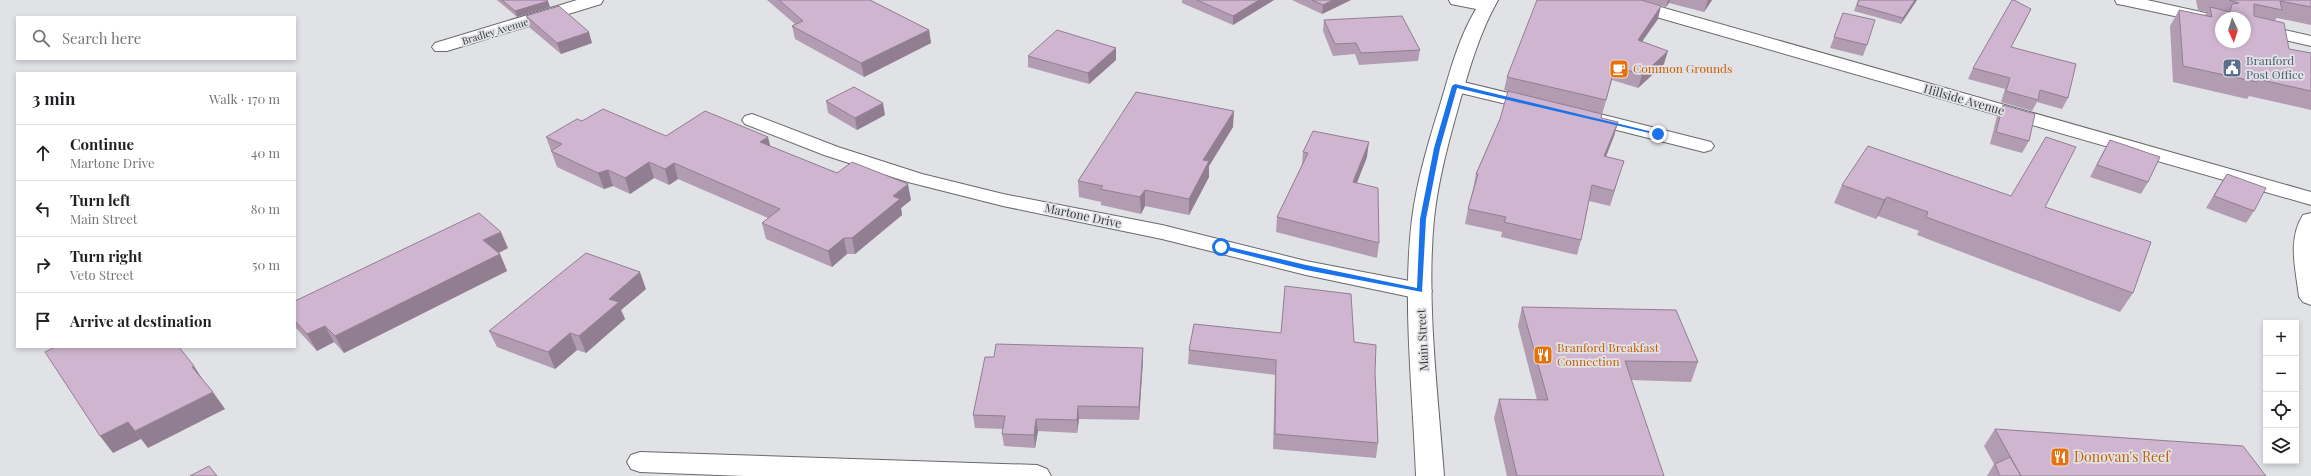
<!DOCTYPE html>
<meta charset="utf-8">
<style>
:root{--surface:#fff;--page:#f6f6f6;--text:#202124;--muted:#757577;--line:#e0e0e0}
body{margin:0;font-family:"Playfair Display",serif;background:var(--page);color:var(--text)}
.controls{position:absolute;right:12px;bottom:12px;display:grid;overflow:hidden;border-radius:0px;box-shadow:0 2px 6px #0003}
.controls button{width:36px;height:36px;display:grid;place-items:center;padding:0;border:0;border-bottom:1px solid var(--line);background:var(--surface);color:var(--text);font:20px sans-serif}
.compass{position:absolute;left:2215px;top:12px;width:36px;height:36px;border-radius:50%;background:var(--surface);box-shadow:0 2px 6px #0003;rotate:176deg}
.stop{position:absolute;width:12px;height:12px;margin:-9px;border:3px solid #1a73e8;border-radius:50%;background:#fff}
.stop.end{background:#1a73e8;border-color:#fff;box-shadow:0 1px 4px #0008}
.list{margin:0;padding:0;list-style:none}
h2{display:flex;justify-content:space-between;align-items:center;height:52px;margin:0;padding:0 16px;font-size:17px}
h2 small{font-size:13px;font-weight:400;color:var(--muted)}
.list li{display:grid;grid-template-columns:26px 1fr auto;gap:12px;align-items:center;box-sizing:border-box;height:56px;padding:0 16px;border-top:1px solid var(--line)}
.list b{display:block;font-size:15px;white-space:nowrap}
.list p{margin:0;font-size:13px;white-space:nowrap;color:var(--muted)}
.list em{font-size:13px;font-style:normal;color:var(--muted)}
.icon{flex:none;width:22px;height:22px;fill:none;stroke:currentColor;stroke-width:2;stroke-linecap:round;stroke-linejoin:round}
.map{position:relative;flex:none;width:2311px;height:476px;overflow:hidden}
.search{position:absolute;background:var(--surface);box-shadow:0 2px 6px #0003;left:16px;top:16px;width:280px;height:44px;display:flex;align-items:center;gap:10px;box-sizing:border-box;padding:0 14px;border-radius:0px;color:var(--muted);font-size:15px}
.panel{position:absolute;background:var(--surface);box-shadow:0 2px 6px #0003;left:16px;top:72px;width:280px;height:276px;border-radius:0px}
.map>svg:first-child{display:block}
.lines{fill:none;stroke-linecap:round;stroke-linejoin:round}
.street-casing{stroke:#68696b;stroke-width:2}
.secondary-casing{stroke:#68696b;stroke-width:2}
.street{fill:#fff;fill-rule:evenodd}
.secondary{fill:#fff;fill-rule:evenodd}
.wall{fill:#b29cb2}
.shaded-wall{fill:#917f91}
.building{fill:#cfb5cf;stroke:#917f91;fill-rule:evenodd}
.route{fill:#1a73e8}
.labels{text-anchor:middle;stroke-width:3.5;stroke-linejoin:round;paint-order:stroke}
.far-street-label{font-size:10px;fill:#3a3b3c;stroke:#e1e2e6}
.service-label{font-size:12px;fill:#4e5e75;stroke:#e1e2e6;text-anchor:start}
.food-label{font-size:12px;fill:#c56008;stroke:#e1e2e6;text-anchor:start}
.street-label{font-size:12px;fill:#3a3b3c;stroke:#e1e2e6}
.near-food-label{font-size:14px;fill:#c56008;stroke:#e1e2e6;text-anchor:start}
</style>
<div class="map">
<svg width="2311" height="476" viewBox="0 0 2311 476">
<rect width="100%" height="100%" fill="#e1e2e6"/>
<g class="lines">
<defs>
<path id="street" d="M577,0H603L601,4L447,51H435L432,47L435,43Z
M1609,0H1636L2311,192V205L1611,4Z
M2115,0H2147L2228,18H2221V26L2123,5L2117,4Z
M2245,21L2311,36V46L2245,31Z
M1455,80L1542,101L1545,105L1542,109L1535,111L1448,90L1446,86L1448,82Z
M1588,111L1711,142L1714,146L1711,150L1704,152L1581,121L1578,117L1581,113Z
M752,114L838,147L922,174L1003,194L1162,225L1306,261L1420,283L1428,286L1432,291L1428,296L1420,299L1306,275L1162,239L1003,206L908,182L824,155L745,124L742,120L745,116Z
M2311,213V305L2303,302L2299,297C2296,270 2287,240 2303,215Z
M640,452L1037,465L1047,469L1051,476H744L640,472L631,469L627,462L631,455Z"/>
<path id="secondary" d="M1449,0H1498C1480,32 1470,66 1460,101C1449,140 1438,180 1434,219C1426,301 1438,394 1444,476H1416C1413,394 1402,300 1412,219C1417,180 1429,140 1441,102C1450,71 1459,37 1476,9L1451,4Z"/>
</defs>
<use href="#street" class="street-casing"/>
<use href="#secondary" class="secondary-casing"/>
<use href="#street" class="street"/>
<use href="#secondary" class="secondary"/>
</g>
<path class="wall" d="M497,0H547L550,7L517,17Z
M767,0H870L929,30L931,43L864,77L795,39L792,26L795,24Z
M1182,0H1274L1233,25L1182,3Z
M1292,0H1351L1322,14Z
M1641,0H1712L1704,12L1669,3L1666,7Z
M1858,0H1917L1901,24L1854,11Z
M2196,0H2311V25L2277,18L2274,21L2289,49L2311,53V110L2249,96L2247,99L2173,82L2170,26L2179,10L2205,15L2207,12L2198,10Z
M1843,13L1867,45L1863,56L1830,48Z
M526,16L592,43L561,54L529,27Z
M1658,19L1642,41L1664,64L1638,88L1612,80L1601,118L1618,122L1614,136L1606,157L1619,176L1610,206L1589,201L1581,240L1577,255L1501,237L1502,232L1465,224L1468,209L1473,189L1476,174L1500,119L1508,91L1504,90L1507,77Z
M1324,20L1420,50L1418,61L1359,65L1355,54L1333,56L1323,31Z
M2026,20L2011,47L2068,98L2062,109L2037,102L2032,111L2001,102L2005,89L1968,79L1973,68Z
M1028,56L1116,60L1089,84L1028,67Z
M826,101L885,115L857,130L828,113Z
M2003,105L2029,141L2022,153L1990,144L1997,116Z
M582,121L666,136L770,146L837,173L911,200L901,208L902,215L855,254H847L832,267L766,239L762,223L768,218L678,179L669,185L654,178L630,194L613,186L604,189L557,167L546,137Z
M1233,127L1209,166V177L1189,215L1145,206L1141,214L1101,205V202L1079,197L1078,181Z
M2110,140L2148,182L2141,194L2090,177L2103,152Z
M1303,152L1367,157L1357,183L1379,243L1377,258L1276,232L1277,217L1302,165Z
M2227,174L2254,211L2246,223L2206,208L2219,186Z
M1842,185L2045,207L2133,293L2120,312L1917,235L1919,231L1878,216L1876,219L1834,203Z
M508,248L498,253L500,254L507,271L344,353L334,342L317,351L295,327V301Z
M646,289L621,310L625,319L586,353L577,350L555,369L497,347L489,331Z
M1522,307L1698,362L1691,382L1631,380L1664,476H1507L1494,418L1499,399L1537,400L1518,326Z
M1354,342L1375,372L1378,443L1376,458L1273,449L1275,375L1188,364L1189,350Z
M1143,348V360L1139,420L1079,419L1077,433L1038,431L1035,448L1004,446L1002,434L1003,429L975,428L973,415L994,357Z
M1995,429L2266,476H1987L1994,464L1984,446Z"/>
<path class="shaded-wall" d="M1259,0H1274L1233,25V16Z
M1333,0H1351L1322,14L1323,5Z
M1668,0H1670L1669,3L1666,7Z
M1708,0H1712L1704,12Z
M1915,0H1917L1901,24L1903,18Z
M548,1L550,7L517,17L515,11Z
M1661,6L1658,19L1634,53L1638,40Z
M929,30L931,43L864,77L861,63Z
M589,32L592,43L561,54L557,43Z
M1116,48V60L1089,84L1088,73Z
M1668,51L1664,64L1638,88L1642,75Z
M883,103L885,115L857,130L855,118Z
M1234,111L1233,127L1209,166V177L1189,215V199L1203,160Z
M1618,122L1614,136L1600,171L1604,156Z
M768,137L772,152L760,142Z
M1369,142L1367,157L1351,197L1353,182Z
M1624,161L1619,176L1610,206L1614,191Z
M649,162L654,178L630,194L625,178Z
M674,163L678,179L669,185L665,169Z
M608,170L613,186L604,189L598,173Z
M908,184L911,200L901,208L902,215L855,254L852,238L893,196Z
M1145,190V206L1141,214L1140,197Z
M1887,197L1878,216L1876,219L1884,200Z
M501,232L508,248L491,257L483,240Z
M844,238L847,254L832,267L828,251Z
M500,254L507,271L344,353L335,336Z
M640,272L646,289L621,310L625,319L586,353L579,336L609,299Z
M325,326L334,342L317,351L307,334Z
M570,333L577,350L555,369L548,352Z
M1143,348V360L1139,420V407Z
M194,366L205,383L192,367Z
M213,392L225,409L148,448L135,431Z
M1078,406L1079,419L1077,433V420Z
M1036,419L1038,431L1035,448L1034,435Z
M128,422L141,439L113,453L100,436Z"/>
<path class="building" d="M502,0H547L548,1L515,11Z
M779,0H870L929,30L861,63L792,26L803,21Z
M1197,0H1259L1233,16Z
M1312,0H1333L1323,5Z
M1537,0H1641L1661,6L1638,40L1668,51L1642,75L1615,66L1606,100L1507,77Z
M1859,0H1915L1903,18L1857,5Z
M2012,0H2014L2031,9L2011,47L2076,64L2068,98L2040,90L2038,100L2006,91L2010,78L1973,68Z
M2229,0H2311V7L2280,1L2282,10L2254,4V16L2284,23L2289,49L2311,53V91L2257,79V82L2183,66L2179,10L2212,17L2210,7L2230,12L2232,4L2239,3ZM2221,18H2245V42H2221Z
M559,6L589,32L557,43L526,16Z
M1843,13L1875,20L1867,45L1834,37Z
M1402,16L1420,50L1361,53L1356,43L1335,44L1324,20Z
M1057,30L1116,48L1088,73L1028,56Z
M854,87L883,103L855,118L826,101Z
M1508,91L1602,114L1601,118L1618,122L1604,156L1624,161L1614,191L1592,185L1581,240L1504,222L1506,217L1468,209L1478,174H1476L1500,119Z
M1136,92L1234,111L1203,160L1209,161L1189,199L1145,190L1140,197L1100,189L1103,186L1078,181Z
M2003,105L2035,114L2029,141L1996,132Z
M603,109L666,136L705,111L768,137L760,142L837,173L852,162L908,184L893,196L900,199L852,238H844L828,251L762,223L780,209L674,163L665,169L649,162L625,178L608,170L598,173L551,151L562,144L546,137L577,119L582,121Z
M1313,131L1369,142L1353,182L1378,188L1379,243L1277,217L1308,153L1303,152Z
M2046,137L2076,147L2045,207L2151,242L2133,293L1926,217L1928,212L1887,197L1884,200L1842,185L1868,146L2011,196Z
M2110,140L2160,157L2148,182L2097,165Z
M2227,174L2266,188L2254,211L2214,196Z
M479,213L501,232L483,240L500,254L335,336L325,326L307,334L295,321V301Z
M586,253L640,272L609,299L619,302L579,336L570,333L548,352L489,331Z
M1285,286L1351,294L1354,342L1376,345L1375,372L1378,443L1275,434L1276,360L1189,350L1194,324L1281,333Z
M1522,307L1676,310L1698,362L1625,361L1664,476H1517L1499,399L1548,400Z
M996,344L1143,348L1139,407L1078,406L1077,420L1036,419L1034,435L1002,434L1005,416L973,415L985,357H994Z
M55,347H179L194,366L192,367L213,392L135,431L128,422L100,436L45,352Z
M1995,429L2243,446L2266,476H2021Z
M2010,457L2021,476H2000L1995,464Z
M209,466L217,476H190Z"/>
<path class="route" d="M1455,84L1661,134L1658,135L1457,88L1440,148L1426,219L1422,292L1306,270L1219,248L1221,245L1306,265L1417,288L1420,219L1434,148L1452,86Z"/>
<defs>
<symbol id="civic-square" viewBox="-11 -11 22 22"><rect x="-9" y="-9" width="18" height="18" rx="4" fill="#5c6f8a" stroke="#e1e2e6"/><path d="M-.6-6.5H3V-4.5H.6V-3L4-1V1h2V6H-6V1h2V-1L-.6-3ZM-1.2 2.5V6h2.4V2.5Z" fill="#fff"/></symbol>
<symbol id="cafe-square" viewBox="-11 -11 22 22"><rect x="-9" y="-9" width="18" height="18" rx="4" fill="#e8710a" stroke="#e1e2e6"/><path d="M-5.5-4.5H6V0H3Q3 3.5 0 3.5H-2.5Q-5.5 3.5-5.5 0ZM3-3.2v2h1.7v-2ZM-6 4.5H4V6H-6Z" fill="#fff"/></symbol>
<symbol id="restaurant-square" viewBox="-11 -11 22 22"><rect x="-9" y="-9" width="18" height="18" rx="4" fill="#e8710a" stroke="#e1e2e6"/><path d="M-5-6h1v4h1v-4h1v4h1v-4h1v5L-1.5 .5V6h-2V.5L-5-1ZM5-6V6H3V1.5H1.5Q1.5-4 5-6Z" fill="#fff"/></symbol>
</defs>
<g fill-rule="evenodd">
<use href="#civic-square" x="2221" y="57" width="22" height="22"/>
<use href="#cafe-square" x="1608" y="58" width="22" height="22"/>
<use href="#restaurant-square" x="1532" y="344" width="22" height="22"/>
<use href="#restaurant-square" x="2049" y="446" width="22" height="22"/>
</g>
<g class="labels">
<g class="far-street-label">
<text transform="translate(495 31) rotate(-17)" y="4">Bradley Avenue</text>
</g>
<g class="service-label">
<text x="2246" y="65">Branford<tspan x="2246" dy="14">Post Office</tspan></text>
</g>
<g class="food-label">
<text x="1633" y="73">Common Grounds</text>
<text x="1557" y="352">Branford Breakfast<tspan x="1557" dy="14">Connection</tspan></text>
</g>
<g class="street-label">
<text transform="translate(1964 100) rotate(16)" y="4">Hillside Avenue</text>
<text transform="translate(1083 216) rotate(12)" y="4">Martone Drive</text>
<text transform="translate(1423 340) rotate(-93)" y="4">Main Street</text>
</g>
<g class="near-food-label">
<text x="2074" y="462">Donovan's Reef</text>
</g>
</g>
</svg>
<div class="controls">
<button>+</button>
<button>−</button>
<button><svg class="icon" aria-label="locate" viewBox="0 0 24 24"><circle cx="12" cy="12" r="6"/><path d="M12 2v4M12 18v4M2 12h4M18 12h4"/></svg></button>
<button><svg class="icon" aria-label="layers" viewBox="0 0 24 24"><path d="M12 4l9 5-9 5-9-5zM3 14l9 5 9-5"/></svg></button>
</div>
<svg class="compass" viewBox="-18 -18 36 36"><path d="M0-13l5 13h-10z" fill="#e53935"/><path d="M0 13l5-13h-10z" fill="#757577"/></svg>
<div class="stop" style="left:1221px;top:247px"></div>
<div class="stop end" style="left:1658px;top:134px"></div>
<div class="search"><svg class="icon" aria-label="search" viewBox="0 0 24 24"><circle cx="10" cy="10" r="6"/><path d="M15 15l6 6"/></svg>Search here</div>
<section class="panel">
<h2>3 min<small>Walk · 170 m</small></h2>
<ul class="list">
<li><svg class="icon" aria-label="ahead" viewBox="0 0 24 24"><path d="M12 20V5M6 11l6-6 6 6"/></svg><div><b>Continue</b><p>Martone Drive</p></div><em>40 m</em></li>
<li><svg class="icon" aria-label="left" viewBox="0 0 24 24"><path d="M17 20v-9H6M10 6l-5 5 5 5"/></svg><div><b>Turn left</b><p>Main Street</p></div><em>80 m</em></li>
<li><svg class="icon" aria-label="right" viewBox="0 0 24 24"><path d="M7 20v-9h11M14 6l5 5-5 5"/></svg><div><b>Turn right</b><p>Veto Street</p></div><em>50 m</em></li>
<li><svg class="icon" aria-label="arrive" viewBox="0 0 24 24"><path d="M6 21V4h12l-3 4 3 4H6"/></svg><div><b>Arrive at destination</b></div></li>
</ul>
</section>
</div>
